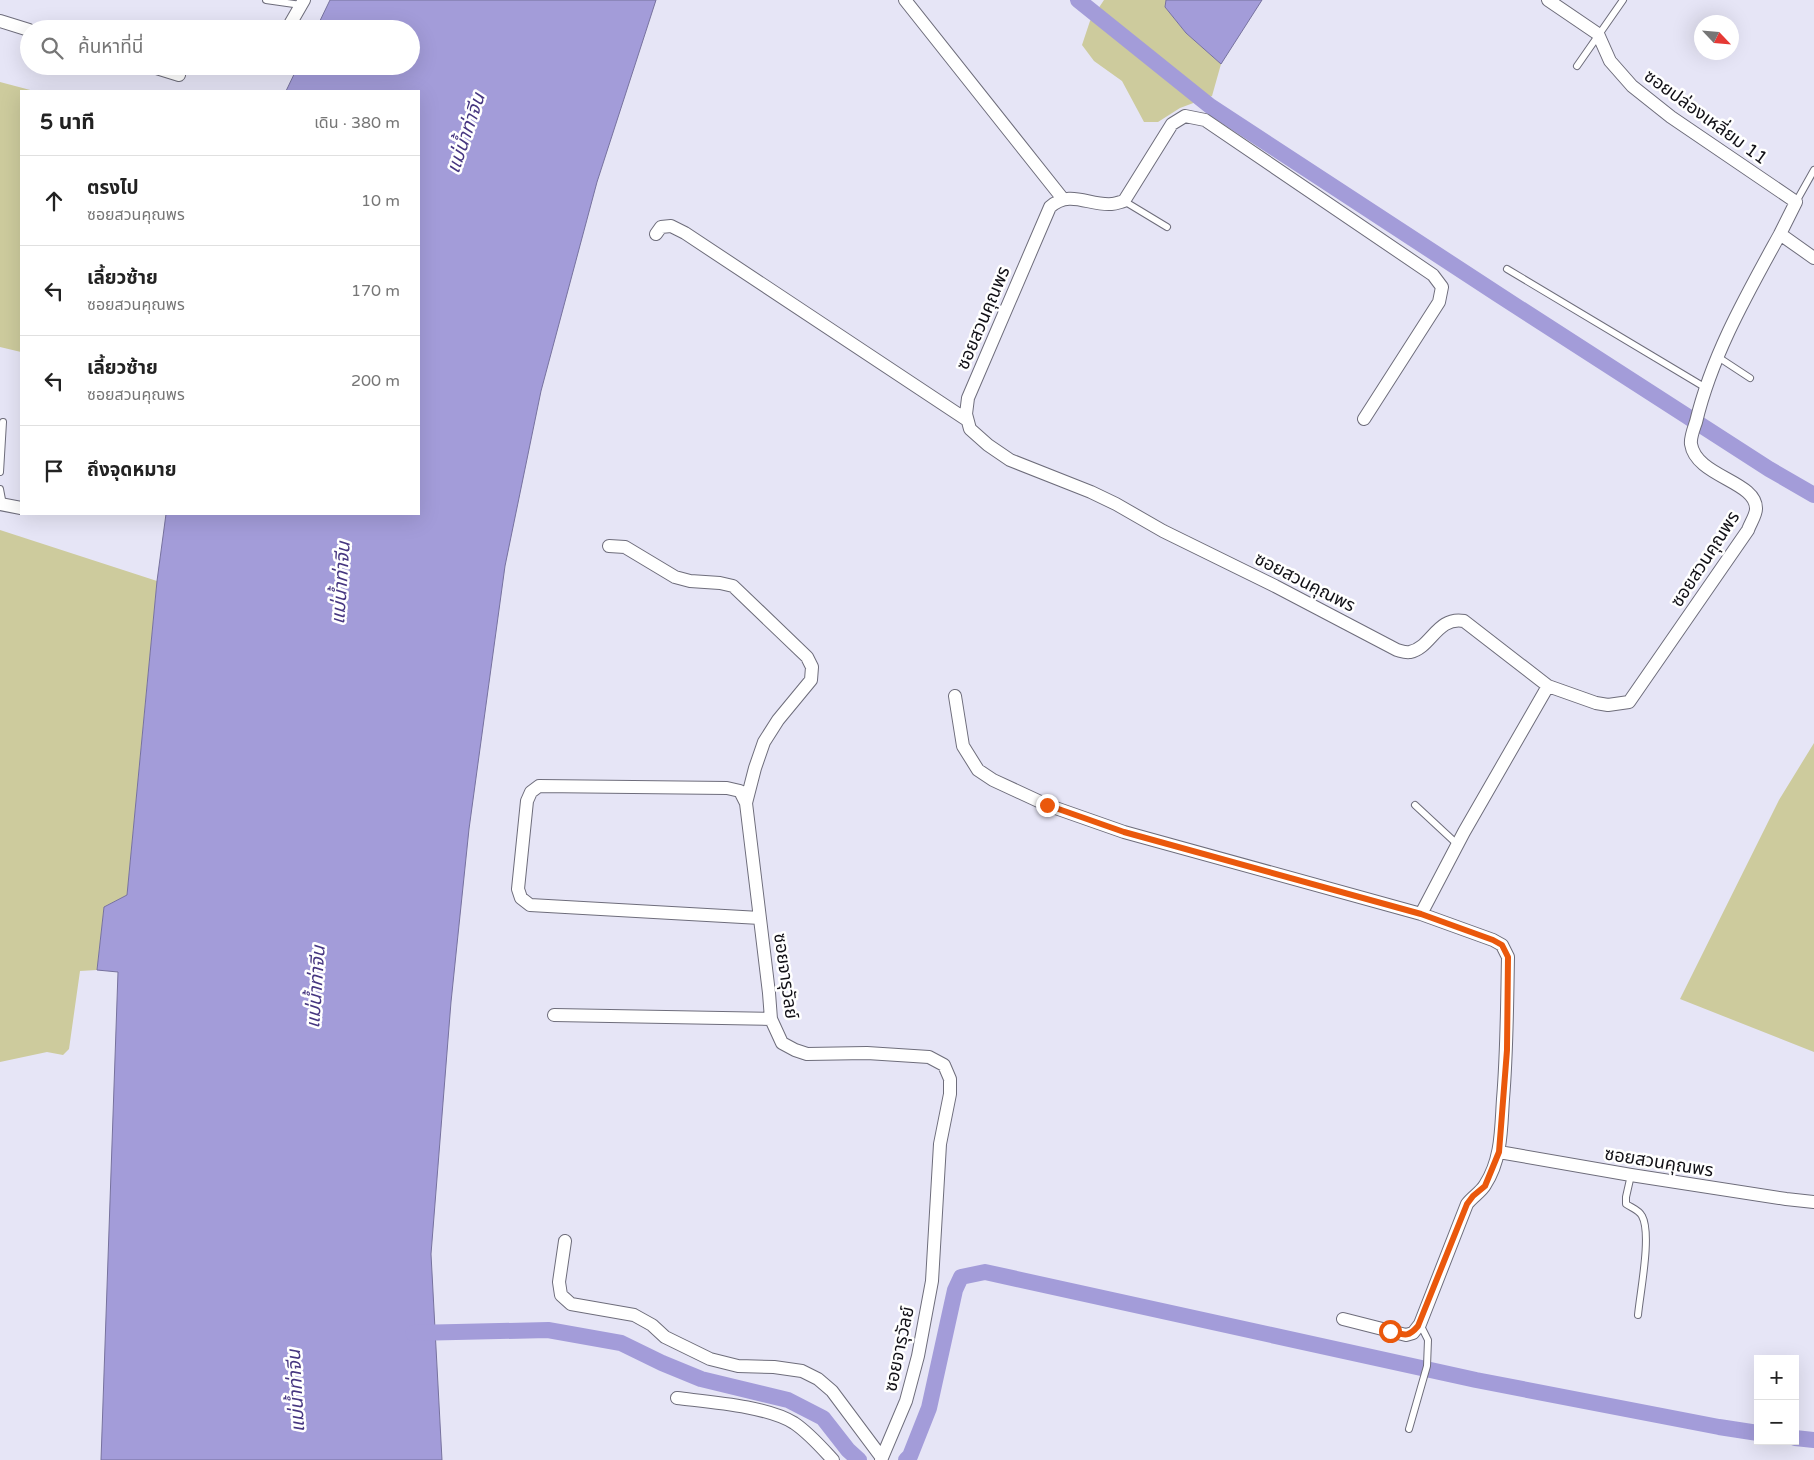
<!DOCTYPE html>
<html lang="th">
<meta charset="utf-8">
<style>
:root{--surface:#fff;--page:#f6f6f6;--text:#222;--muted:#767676;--line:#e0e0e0}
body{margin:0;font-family:"Varela Round","Noto Sans Thai",sans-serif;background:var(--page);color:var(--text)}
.controls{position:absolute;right:15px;bottom:15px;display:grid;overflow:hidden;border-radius:0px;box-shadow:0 5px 20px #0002}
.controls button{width:45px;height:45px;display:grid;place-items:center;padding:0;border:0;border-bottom:1px solid var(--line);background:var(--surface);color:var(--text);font:25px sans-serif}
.compass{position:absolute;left:1694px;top:15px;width:45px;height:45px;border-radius:50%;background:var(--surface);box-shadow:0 5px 20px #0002;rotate:116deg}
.stop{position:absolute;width:15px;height:15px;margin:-11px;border:4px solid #ea580c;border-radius:50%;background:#fff}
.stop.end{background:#ea580c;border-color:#fff;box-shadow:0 1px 5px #0008}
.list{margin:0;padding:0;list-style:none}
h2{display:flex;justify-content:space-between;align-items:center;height:65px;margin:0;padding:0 20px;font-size:21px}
h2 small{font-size:16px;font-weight:400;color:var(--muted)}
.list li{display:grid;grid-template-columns:32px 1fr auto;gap:15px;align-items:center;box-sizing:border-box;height:90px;padding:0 20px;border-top:1px solid var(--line)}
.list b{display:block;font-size:19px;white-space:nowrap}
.list p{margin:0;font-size:16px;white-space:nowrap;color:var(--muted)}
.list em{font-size:16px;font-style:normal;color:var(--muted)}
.icon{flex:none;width:28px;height:28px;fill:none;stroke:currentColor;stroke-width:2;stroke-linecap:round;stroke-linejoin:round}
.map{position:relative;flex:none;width:1814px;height:1460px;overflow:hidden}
.search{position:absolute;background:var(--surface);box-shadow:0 5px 20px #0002;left:20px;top:20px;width:400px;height:55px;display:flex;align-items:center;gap:12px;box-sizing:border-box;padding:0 18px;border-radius:28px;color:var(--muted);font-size:19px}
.panel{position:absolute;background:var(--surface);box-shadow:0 5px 20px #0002;left:20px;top:90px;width:400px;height:425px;border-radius:0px}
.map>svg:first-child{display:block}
.green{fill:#cdcb9d}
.water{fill:#a39cd9;stroke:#77729e}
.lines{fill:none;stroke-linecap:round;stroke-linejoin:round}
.canal{stroke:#a39cd9;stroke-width:16}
.lane-casing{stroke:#6e6d7b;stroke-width:8}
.street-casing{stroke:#6e6d7b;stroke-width:14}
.lane{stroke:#fff;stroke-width:6}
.street{stroke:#fff;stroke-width:12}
.route{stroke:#ea580c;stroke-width:6}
.labels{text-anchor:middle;stroke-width:5;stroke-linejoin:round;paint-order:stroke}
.street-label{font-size:18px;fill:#111016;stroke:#fff}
.water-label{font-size:19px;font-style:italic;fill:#463680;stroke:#fff}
</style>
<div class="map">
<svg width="1814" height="1460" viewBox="0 0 1814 1460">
<rect width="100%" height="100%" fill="#e6e5f6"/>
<path class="green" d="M1104,0H1166L1165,7L1186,33L1221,64L1212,96L1180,108L1158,122H1144L1122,81L1094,61L1082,45L1090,21Z
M0,82L34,91H21V352L0,347Z
M0,530L157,581L127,895L104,907L97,970L80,971L69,1049L63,1055L47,1052L0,1062Z
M1814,743V1052L1680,999L1779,800Z"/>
<path class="water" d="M330,0H656L597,182L541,391L505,566L469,829L451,1002L431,1254L442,1460H101L118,972L97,970L104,907L127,895L157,581L166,514H419V91H286L298,66H411V29H316Z
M1166,0H1262L1221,64L1186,33L1165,7Z"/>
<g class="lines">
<path class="canal" d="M1078,0L1210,106L1499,295L1769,469L1814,495
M413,1333L548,1330L621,1343L662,1363L701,1379L788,1400L823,1418L848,1450L859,1460
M1795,1438L1814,1440
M906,1460L910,1456L929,1408L955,1290L961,1277L985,1272L1476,1380L1719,1427L1758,1433"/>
<defs>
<path id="lane" d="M266,0L301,5
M1577,66L1623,0
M1124,201L1167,227
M1796,202L1814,170
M1507,269L1706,388
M1718,357L1750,378
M0,472L3,422
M0,489L3,505
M1415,805L1457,844
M1631,1175L1626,1197V1204C1632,1208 1639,1210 1642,1216C1652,1234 1640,1293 1638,1315
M1409,1429L1427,1366L1428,1340L1420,1324"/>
<path id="street" d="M905,0L1063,199
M1548,0L1598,34L1610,61L1632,86L1671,117L1796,202L1780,234L1814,258
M0,21L29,30
M289,26L304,0
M150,66L179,75
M656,234L661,227L671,226L685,233L967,420
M1364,419L1439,302L1442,287L1433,275L1205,120L1185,116L1172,124L1124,201C1120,202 1116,204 1112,204C1089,206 1070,189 1050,207L968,398L966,414L970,429L988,445L1010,460L1091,492L1116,504L1163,531L1275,586L1397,650C1401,651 1406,653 1410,652C1431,648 1437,616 1464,621L1548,686L1596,703L1608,705L1629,702L1748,530C1750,524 1756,515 1756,509C1757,481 1696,477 1691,444C1690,438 1694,428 1696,422C1712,355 1747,294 1780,234
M0,504L21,508
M609,546L625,547L675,577L690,581L720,583L733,586L807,657L812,667L811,680L778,720L764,742L755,768L746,803L769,993L771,1019L782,1043L795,1050L807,1054L867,1053L929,1057L944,1065L950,1079V1094L940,1144L932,1281L918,1356L906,1401L881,1460
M955,696L963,746L978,770L993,780L1047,805L1124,832L1421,914L1493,940L1502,945L1508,957C1507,1005 1507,1052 1503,1099C1501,1128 1502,1159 1485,1185C1481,1192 1472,1197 1467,1204L1420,1324L1413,1333L1406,1335L1343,1319
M746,803L740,791L727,788L539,786L531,792L527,801L518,889L521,898L530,905L760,918
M1421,914L1464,832L1548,686
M554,1015L771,1019
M1499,1152L1631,1175L1786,1199L1814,1202
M565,1241L559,1282L561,1295L571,1304L634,1315L652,1325L665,1337L710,1359L738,1366L774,1367L802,1371L818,1379L832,1391L882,1458
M677,1398C709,1402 767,1406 794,1423C809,1433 821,1447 833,1460"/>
</defs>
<use href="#lane" class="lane-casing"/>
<use href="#street" class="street-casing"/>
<use href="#lane" class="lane"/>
<use href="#street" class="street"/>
</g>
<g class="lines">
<path class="route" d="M1047,805L1124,832L1421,914L1493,940L1502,945L1508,957L1507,1050L1499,1152L1485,1186L1473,1196L1467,1204L1418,1326C1408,1338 1404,1335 1390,1331"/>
</g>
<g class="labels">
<g class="street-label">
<text transform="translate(1706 117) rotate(36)" y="6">ซอยปล่องเหลี่ยม 11</text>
<text transform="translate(983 318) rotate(-67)" y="6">ซอยสวนคุณพร</text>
<text transform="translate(1705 559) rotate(-57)" y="6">ซอยสวนคุณพร</text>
<text transform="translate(1305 582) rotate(27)" y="6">ซอยสวนคุณพร</text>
<text transform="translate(786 976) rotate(82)" y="6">ซอยจารุวัลย์</text>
<text transform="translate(1659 1162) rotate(9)" y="6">ซอยสวนคุณพร</text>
<text transform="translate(899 1349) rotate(-78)" y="6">ซอยจารุวัลย์</text>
</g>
<g class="water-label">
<text transform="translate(465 133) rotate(-71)" y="7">แม่น้ำท่าจีน</text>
<text transform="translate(340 583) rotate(-86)" y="7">แม่น้ำท่าจีน</text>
<text transform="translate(315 987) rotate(-86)" y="7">แม่น้ำท่าจีน</text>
<text transform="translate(295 1391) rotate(-93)" y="7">แม่น้ำท่าจีน</text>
</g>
</g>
</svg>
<div class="controls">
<button>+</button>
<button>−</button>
</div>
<svg class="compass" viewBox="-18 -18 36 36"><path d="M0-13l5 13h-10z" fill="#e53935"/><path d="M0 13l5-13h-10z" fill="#767676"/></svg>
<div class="stop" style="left:1390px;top:1331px"></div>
<div class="stop end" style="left:1047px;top:805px"></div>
<div class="search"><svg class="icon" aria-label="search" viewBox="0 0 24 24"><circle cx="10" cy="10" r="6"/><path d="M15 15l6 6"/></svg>ค้นหาที่นี่</div>
<section class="panel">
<h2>5 นาที<small>เดิน · 380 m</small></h2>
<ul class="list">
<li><svg class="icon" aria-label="ahead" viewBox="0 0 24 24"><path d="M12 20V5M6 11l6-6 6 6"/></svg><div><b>ตรงไป</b><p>ซอยสวนคุณพร</p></div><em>10 m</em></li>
<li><svg class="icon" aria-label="left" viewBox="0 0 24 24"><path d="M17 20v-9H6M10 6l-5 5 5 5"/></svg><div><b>เลี้ยวซ้าย</b><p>ซอยสวนคุณพร</p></div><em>170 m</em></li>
<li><svg class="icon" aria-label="left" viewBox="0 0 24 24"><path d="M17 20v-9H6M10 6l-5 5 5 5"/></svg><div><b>เลี้ยวซ้าย</b><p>ซอยสวนคุณพร</p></div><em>200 m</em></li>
<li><svg class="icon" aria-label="arrive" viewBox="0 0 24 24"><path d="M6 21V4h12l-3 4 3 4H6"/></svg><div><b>ถึงจุดหมาย</b></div></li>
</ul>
</section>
</div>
